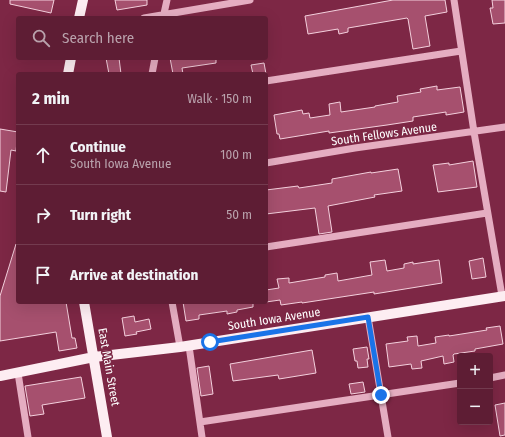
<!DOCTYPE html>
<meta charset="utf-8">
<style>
:root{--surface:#5e1d34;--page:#64263c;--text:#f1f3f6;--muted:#b9a2ac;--line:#733b4f}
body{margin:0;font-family:"Fira Sans Condensed",sans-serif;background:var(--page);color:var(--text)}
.controls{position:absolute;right:12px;bottom:12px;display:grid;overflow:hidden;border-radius:4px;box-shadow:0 4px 16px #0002}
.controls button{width:36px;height:36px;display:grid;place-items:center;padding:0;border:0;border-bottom:1px solid var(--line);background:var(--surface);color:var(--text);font:20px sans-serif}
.stop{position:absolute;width:12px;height:12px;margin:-9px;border:3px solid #1a73e8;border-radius:50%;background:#fff}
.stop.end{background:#1a73e8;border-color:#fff;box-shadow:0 1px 4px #0008}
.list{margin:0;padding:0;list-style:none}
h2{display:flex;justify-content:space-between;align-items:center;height:52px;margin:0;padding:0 16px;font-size:17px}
h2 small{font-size:13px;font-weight:400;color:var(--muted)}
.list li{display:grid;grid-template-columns:26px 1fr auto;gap:12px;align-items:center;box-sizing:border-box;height:60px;padding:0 16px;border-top:1px solid var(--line)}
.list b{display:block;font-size:15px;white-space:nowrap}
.list p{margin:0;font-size:13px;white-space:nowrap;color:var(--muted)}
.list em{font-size:13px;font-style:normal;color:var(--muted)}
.icon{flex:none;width:22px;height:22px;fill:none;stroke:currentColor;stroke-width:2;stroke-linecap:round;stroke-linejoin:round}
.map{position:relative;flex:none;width:505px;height:437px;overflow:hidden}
.search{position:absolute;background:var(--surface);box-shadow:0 4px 16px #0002;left:16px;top:16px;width:252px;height:44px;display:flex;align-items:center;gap:10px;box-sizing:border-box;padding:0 14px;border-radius:4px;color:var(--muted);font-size:15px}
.panel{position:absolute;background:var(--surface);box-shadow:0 4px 16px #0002;left:16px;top:72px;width:252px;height:232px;border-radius:4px}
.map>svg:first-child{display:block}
.building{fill:#a6506e;stroke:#f4d0dd}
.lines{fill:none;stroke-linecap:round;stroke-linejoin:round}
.minor{stroke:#e5adc1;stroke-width:7}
.major{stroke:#fdedf2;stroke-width:10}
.route{stroke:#1a73e8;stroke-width:5}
.labels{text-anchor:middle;stroke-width:3;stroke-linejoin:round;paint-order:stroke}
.street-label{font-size:12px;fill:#fff;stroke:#7d2745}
</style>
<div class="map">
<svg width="505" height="437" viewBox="0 0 505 437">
<rect width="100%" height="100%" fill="#7d2745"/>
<path class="building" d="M10,0H54L51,13L10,4Z
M115,0H147V5L117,10Z
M393,0H445L447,12L425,16L430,46L413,49L408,19L407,18L348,28V32L339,34L338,29L308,34L305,16Z
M492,0H505V23L493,24L490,8H493Z
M106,58H119L121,74H109Z
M170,58H216V63L182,68L183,74H173Z
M264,63L266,74H253L251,65Z
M437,86V90L460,87L464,112L446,115V112L413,117V121L387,125L329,133V131L280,139L279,134H277L274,115L302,110L303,114L309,113L310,118L330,115L329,104L340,102L341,112L375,107V106L398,102L397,96L421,92L420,89Z
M0,129L18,132L16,151L11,150L6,192L0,191Z
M473,161L477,187L438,192L433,165L449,163V165Z
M398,169L402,191L374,195L375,197L328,206L332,232L319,234L315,208L266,214V190L298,186L299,188L332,183V179L371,172V173Z
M16,244H18V302H66L72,338H75L77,348L59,351L56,332L0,341V296Z
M483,258L486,277L472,279L469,261Z
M385,260L387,271L404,268V264L413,262V264L439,260L442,283L374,294V292L302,303V302L281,305L280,300L266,302V290L279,288L277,279L289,278V283L325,277V275L337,273L338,281L372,275L370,262Z
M183,302H253V307L237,310V312L227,314V311L199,315V319L186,321Z
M134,316L135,322L149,319L151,329L136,332L137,334L125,336L122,318Z
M500,326L503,344L475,349V351L454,354L453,355L454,362L444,364L443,356L421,361L422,368L412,369L411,364L389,367L386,344L408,341L407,337L417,336L418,346L436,343L435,337L449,335V336L487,330L486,328Z
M367,347L369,359H367L368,367L358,368L357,361H355L353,349Z
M312,350L316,373L279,379L278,375L233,381L230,364Z
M209,366L213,394L201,396L197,368Z
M81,377L85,398L42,405L44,414L30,416L25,386Z
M363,382L365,392L351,394L349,384Z
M505,403V435L500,436L495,405Z"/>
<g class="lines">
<path class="minor" d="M454,0L474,132L502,296
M144,18L250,0
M163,18L167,0
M152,74L155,58
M266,81L461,51
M266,163L355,148L505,127
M266,247L487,213
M172,302L180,347
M368,317L388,437
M189,346L202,437
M18,373L28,437
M490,378L505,375
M200,422L460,383"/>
<path class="major" d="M79,18L83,0
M68,74L71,58
M84,302L107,437
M0,376L94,357L180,347L505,296"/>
</g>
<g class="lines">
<path class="route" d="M210,342L368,317L381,395"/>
</g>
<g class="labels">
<g class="street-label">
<text transform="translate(384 134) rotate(-8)" y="4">South Fellows Avenue</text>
<text transform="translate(274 319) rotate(-9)" y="4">South Iowa Avenue</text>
<text transform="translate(109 367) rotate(80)" y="4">East Main Street</text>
</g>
</g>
</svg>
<div class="controls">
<button>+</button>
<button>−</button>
</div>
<div class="stop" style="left:210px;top:342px"></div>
<div class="stop end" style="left:381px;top:395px"></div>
<div class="search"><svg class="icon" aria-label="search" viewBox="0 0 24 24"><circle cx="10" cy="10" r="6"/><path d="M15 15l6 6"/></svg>Search here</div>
<section class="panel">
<h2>2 min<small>Walk · 150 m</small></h2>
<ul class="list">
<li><svg class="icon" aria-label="ahead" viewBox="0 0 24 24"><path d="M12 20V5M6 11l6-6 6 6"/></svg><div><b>Continue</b><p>South Iowa Avenue</p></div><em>100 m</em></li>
<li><svg class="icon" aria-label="right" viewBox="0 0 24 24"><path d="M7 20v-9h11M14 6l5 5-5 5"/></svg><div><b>Turn right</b></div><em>50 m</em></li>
<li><svg class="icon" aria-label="arrive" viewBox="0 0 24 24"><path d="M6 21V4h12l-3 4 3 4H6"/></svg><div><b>Arrive at destination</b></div></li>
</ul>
</section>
</div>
